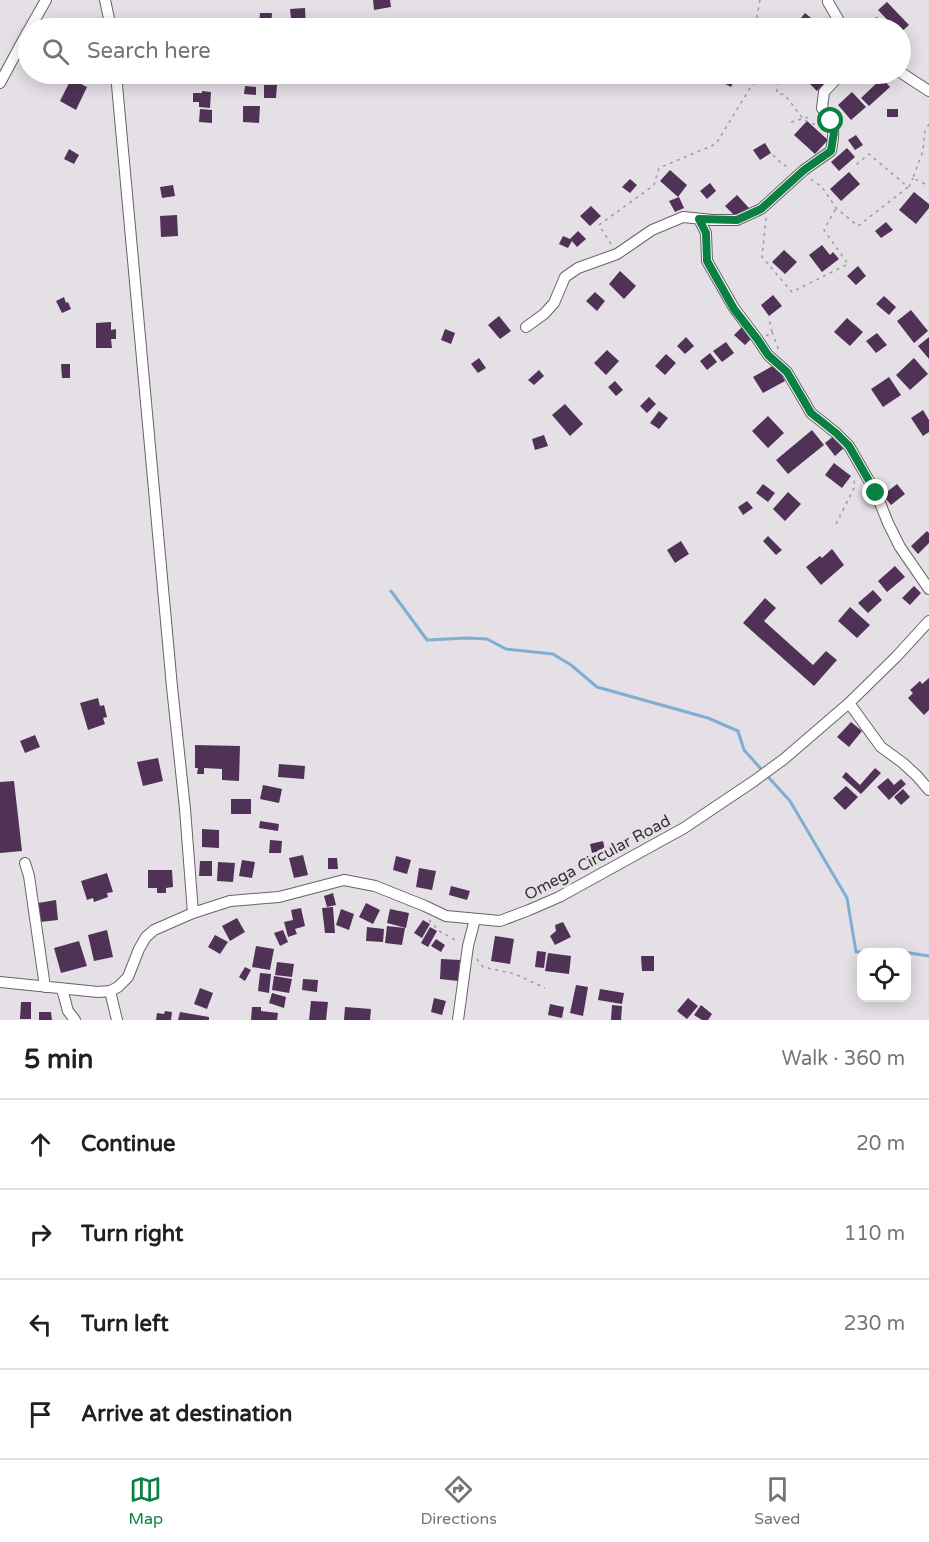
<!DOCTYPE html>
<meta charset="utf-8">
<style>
:root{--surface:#fff;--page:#f6f6f6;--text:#202124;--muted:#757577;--line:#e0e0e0;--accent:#0b8043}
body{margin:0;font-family:"Varela Round",sans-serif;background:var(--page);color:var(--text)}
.controls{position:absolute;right:18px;bottom:18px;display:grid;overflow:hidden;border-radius:12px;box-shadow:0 3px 15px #0003}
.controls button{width:54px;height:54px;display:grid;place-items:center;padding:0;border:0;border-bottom:2px solid var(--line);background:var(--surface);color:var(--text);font:30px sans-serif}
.stop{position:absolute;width:18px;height:18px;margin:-14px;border:4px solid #0b8043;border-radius:50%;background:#fff}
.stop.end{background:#0b8043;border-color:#fff;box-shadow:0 2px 6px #0008}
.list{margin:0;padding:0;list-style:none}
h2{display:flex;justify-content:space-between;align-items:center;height:78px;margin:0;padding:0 24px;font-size:26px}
h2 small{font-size:20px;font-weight:400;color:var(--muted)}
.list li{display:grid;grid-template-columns:39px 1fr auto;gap:18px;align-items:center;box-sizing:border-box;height:90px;padding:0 24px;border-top:2px solid var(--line)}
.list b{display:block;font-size:22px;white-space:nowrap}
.list em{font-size:20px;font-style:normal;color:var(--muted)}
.icon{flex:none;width:33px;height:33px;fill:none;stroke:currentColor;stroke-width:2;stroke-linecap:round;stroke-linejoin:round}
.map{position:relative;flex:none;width:929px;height:1020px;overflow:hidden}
.search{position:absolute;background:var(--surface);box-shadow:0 3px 15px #0003;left:18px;right:18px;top:18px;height:66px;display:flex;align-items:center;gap:15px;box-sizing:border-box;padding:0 21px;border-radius:33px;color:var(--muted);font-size:22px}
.sheet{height:438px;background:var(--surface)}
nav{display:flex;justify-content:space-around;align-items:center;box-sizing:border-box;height:84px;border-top:2px solid var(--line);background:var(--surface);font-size:16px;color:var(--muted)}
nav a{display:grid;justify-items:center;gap:3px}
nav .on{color:var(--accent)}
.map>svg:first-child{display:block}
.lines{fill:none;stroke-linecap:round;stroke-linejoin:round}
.stream{stroke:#7eafd1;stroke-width:3}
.building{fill:#503257}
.minor-casing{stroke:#686369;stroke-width:12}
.path{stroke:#9e999f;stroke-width:1.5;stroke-dasharray:3 4.5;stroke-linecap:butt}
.minor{stroke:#fff;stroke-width:10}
.route{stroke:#0b8043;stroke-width:8}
.labels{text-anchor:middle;stroke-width:6;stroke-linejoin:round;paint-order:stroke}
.street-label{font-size:16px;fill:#353336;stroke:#e5dfe6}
</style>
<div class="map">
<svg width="929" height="1020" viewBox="0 0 929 1020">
<rect width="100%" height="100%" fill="#e5dfe6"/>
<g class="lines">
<path class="stream" d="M391,591L427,640L467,638L487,639L506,649L553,654L571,665L597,687L708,718L738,731L744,750L790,801L847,898L856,952L891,950L929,956"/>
</g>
<path class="building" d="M373,0H390L391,7L374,10Z
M887,2L909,25L900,33V28H895L878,10Z
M305,8L306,28H292L290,9Z
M260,13H272L271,28L259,27Z
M805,13L822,27L821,28H798L805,20L801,18Z
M877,17L883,28H867L864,24Z
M241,18L242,28H232V19Z
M198,19L199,28H185V20Z
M724,74H729L736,77L731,87L720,81Z
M814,74H822L829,80L817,91L807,81Z
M882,78L890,87L869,106L861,98Z
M71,79L87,87L76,110L60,101Z
M264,85H277L276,98H264Z
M245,86L256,87V95L244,94Z
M202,91L211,92L210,108L199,107V102H193V93H202Z
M852,92L866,107L851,120L838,105Z
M243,106H260L259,123L243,122Z
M200,109L212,110V123L199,122Z
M887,109H898V117H887Z
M807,121L828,140L815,154L794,135Z
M856,135L863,145L855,150L848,140Z
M765,143L771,153L760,160L753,150Z
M847,148L855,157L839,171L831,162Z
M69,149L79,155L74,164L64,159Z
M670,170L687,185L678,197L660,181Z
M849,172L860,184L841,201L830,189Z
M630,179L637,185L630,193L622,187Z
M710,183L716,191L707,199L700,191Z
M173,185L175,196L162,198L160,187Z
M914,192L929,204V208L916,224L899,210Z
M737,195L749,208L737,218L725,206Z
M679,197L684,208L675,212L669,201Z
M591,206L601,216L590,226L580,216Z
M177,215L178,236L161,237L160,216Z
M886,222L893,230L881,238L875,231Z
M578,231L586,239L577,247L572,241L568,248L559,244L563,236L570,239Z
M822,245L830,255L833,252L839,259L822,272L809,255Z
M784,250L797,262L785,274L772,262Z
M858,266L866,276L856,285L847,276Z
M620,271L636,286L624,299L609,284Z
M595,292L605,301L597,311L586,301Z
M773,295L782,306L769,316L761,305Z
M884,296L896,307L889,315L876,304Z
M64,297L66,303L68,302L71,309L62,313L56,301Z
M911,310L928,331L914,343L897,321Z
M499,316L511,331L500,339L488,325Z
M847,318L863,332L850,346L834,332Z
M111,322V330L116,329V339H111L112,348H96V323Z
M743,326L753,337L745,345L734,335Z
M445,329L455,333L451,344L441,340Z
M877,333L887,345L876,353L866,341Z
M686,337L694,346L685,354L677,346Z
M929,337V359L918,346Z
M726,342L734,353L722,362L713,351Z
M607,350L619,361L606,375L594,363Z
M710,353L717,362L707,370L700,361Z
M666,354L676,363L665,375L655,366Z
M479,358L486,368L478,373L471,364Z
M914,358L928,374L910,390L896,375Z
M61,364H70V378H62Z
M776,364L785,381L763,393L753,377Z
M539,370L544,376L534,385L528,380Z
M889,377L901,395L883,407L871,389Z
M615,381L623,390L616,396L608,387Z
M649,397L656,404L647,413L640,406Z
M565,404L583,424L570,436L552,415Z
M923,410L929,420V432L923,436L911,418Z
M659,411L668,418L659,429L650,423Z
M768,416L784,433L768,448L752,431Z
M812,430L824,445L788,474L776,460Z
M544,435L548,446L535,450L532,439Z
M835,435L845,447L835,456L825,443Z
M834,463L851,476L842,488L825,475Z
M763,484L775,493L768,502L756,493Z
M897,484L905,494L891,505L883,495Z
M788,492L801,504L785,521L773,509Z
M747,501L753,508L743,515L738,507Z
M927,531L929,533V543L918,554L911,546Z
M768,536L782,550L776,555L763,541Z
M681,541L689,554L675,563L667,550Z
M832,549L844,565L821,585L806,567L820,556L822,558Z
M895,566L905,577L887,592L878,581Z
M914,586L921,593L910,605L902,598Z
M873,590L882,600L868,613L858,603Z
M765,598L776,608L764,621L813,665L826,651L837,660L814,686L743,623Z
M850,607L870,625L857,638L838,621Z
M929,678V710L924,715L908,698L913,693L910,690L920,681L922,684Z
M98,698L100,706L104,705L107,717L103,718L105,724L88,730L80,703Z
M851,722L862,731L849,747L837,737Z
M35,735L40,747L25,753L20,741Z
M195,745L240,746L239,781L222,780V769L204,768V774H197L198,768H195Z
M158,758L163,781L143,786L137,762Z
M279,764L305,766L304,779L278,777Z
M875,768L881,773L861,794L842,777L846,772L860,785Z
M888,778L894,785L901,779L906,784L889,800L877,787Z
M14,781L22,851L0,853V782Z
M263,785L282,789L279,803L260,799Z
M846,786L858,797L845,810L833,798Z
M903,789L910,797L901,805L894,797Z
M231,799H251V814H231Z
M260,821L279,824L278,831L259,828Z
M202,829L219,830V848L202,847Z
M270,840L282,841L281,853H269Z
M603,841L605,850L592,853L590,844Z
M303,855L308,875L294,878L289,858Z
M396,856L411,860L407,874L393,870Z
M328,858H337L338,869H328Z
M242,860L255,862L252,878L239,876Z
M200,861H212V876H199Z
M218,862L235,863L233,882L217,881Z
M419,868L436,871L432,890L416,887Z
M148,870H172L173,887L166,888V893H157V888H148Z
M107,873L113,892L107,893L108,897L94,902L93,898L87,900L81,881Z
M451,886L470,891L467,900L449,895Z
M333,893L336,905L327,907L324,896Z
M56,900L58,920L40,922L38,903Z
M366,903L380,910L373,924L359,917Z
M333,907L335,933H325L322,908Z
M301,908L305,926L295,929L297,934L288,937L284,922L293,920L291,910Z
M341,909L354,914L349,930L336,925Z
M390,909L409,913L406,928L387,923Z
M237,918L245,932L230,941L222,926Z
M423,920L430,924L422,938L414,933Z
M563,922L571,937L555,945L550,936L556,931L555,925Z
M387,926L405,928L402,945L385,943Z
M367,927L384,929L383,942L366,941Z
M430,927L437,931L428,947L421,943Z
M107,930L113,957L94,961L88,935Z
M283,930L288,942L280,946L274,933Z
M215,935L228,942L220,954L208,947Z
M495,936L514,939L510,964L491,961Z
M436,939L445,945L441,952L431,946Z
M79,941L87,966L61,973L54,948Z
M256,946L274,949L270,970L252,967Z
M537,951L546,952L544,968L535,967Z
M548,953L571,956L569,974L545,971Z
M641,956H654V971H642Z
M441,959L460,960L458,981L440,979Z
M277,962L294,964L292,977L275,975Z
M245,967L251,970L245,981L239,977Z
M260,973L271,974L269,993L258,991Z
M274,976L292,979L289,993L272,990Z
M303,979L318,980L317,992L302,990Z
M576,985L588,987L583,1016L570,1013Z
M200,988L213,993L207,1009L194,1004Z
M600,989L624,993L622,1004L598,1000Z
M272,993L286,997L284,1008L269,1003Z
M434,998L446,1001L442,1015L431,1012Z
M688,998L698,1006L687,1019L677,1011Z
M311,1001L328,1002L326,1020H309Z
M21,1002H31V1019H20Z
M550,1004L564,1007L562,1018L548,1015Z
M612,1005L622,1006L621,1020H611Z
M701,1005L712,1014L708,1020H702L694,1015Z
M252,1007H261V1011L278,1013L277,1020H251Z
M345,1007L371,1009L370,1020H344Z
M165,1011L172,1012L171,1020H156L157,1013L164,1014Z
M39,1012H51L52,1020H39Z
M180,1012L209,1017V1020H178Z"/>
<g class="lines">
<defs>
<path id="minor" d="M105,0L111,28
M828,0V2L842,26V28
M30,28L46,0
M900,72L929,91
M116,74L172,687L185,809L193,913
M0,83L28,31
M699,219L706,233L707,261L734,308L758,340L768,355L787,372L811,413L836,433L849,446L876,493L888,523L900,547L929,589
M526,327L544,314L554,303L565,277L578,268L617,254L652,230L683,217L712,220H737L761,209L804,170L831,151C835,130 835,126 822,108L824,92L837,78L838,74
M849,703L881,747L903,763L917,776L929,790
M25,863L29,876L45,987
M0,982L98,992L110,991L118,987L128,977L139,949L146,937L154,930L193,913L230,901L279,897L344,880L375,886L425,906L446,916L500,921L529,910L559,897L684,828L754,781L784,759L849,703L896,657L929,621
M62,989L68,1011L75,1020
M110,991L117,1020
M458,1020L468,946L475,919"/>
</defs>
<use href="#minor" class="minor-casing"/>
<path class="path" d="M760,0L757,17L763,28
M777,74V93L785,95L804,120L821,127
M791,122L813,116
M773,155L782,164L790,168
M811,179L822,187L836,208L858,226L908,187L869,154L856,165
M925,184L913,178L923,151L925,131L929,124
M909,187L913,178
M766,218L762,257L792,292L848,264L824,230L836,208
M611,244L599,225L654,185L659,168L716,144L750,88L763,74
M772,332L779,351
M766,336L772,332L769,319
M836,524L855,486L853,476
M429,920L439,931L459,942
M477,959L483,967L515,974L545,988"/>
<use href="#minor" class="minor"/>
</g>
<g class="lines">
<path class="route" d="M831,121L834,132L831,151L804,170L761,209L737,220L699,219L706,233L707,261L734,309L758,340L768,355L787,372L811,413L836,433L849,446L876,493"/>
</g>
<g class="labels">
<g class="street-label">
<text transform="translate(597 857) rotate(-28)" y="6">Omega Circular Road</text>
</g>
</g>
</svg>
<div class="controls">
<button><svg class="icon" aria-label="locate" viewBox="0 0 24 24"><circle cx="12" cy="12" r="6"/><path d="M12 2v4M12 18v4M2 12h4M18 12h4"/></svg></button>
</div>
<div class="stop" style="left:831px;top:121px"></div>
<div class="stop end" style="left:876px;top:493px"></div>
<div class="search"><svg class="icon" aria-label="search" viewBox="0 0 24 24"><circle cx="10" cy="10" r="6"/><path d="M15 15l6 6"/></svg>Search here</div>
</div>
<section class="sheet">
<h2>5 min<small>Walk · 360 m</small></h2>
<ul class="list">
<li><svg class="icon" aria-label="ahead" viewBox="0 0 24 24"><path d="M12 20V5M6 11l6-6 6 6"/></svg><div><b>Continue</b></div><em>20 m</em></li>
<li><svg class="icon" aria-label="right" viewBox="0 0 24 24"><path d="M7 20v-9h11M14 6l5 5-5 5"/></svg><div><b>Turn right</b></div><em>110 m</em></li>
<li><svg class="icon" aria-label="left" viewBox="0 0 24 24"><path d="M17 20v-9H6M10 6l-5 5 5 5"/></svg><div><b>Turn left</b></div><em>230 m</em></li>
<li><svg class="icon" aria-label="arrive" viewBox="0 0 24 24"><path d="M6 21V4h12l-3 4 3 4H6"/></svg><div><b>Arrive at destination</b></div></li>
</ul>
</section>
<nav>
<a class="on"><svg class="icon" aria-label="map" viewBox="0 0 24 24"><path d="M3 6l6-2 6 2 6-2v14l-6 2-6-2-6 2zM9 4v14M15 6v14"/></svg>Map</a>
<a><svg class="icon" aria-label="directions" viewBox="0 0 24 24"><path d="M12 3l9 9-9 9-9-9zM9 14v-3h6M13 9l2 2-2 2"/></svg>Directions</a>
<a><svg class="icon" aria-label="saved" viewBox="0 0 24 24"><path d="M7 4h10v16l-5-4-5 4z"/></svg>Saved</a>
</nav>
